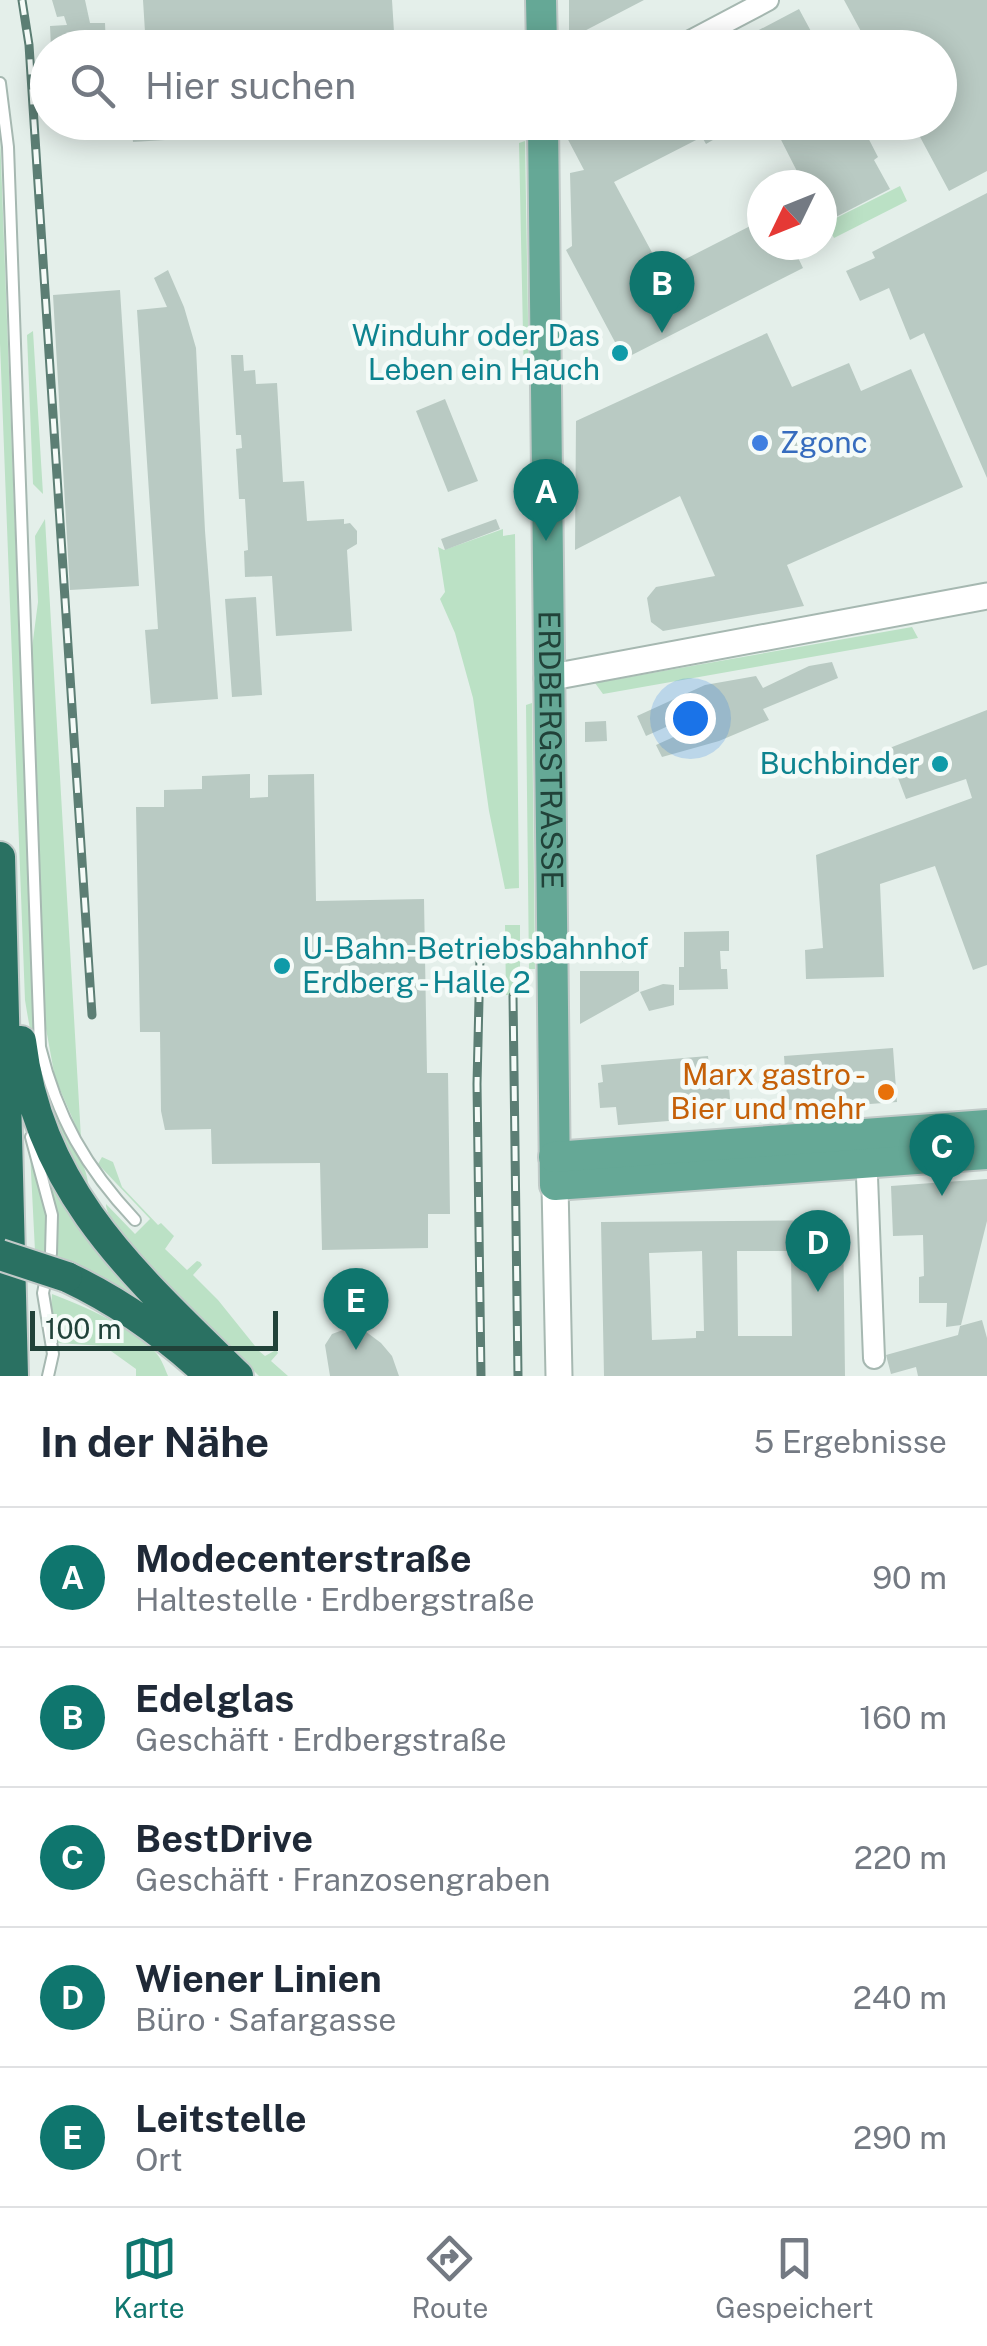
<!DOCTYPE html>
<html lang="de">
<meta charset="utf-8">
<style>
:root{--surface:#fff;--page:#f2f2f3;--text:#1f2937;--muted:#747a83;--line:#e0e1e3;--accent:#0f766e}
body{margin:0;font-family:"Public Sans",sans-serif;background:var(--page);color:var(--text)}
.compass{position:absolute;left:747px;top:170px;width:90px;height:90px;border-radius:50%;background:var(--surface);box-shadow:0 5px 25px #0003;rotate:227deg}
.scale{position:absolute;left:30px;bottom:25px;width:248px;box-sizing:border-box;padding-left:10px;border:5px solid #214239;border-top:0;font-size:28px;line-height:35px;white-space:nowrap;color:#214239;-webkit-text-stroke:8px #f5fbf8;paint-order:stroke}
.you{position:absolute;left:690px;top:718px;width:35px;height:35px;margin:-25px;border:8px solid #fff;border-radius:50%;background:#1a73e8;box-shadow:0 0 0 15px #1a73e833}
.badge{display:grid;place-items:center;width:65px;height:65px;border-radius:50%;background:var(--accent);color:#fff;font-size:32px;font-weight:700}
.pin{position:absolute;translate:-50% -82px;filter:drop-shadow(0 2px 5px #0008)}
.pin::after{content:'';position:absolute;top:52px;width:35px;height:30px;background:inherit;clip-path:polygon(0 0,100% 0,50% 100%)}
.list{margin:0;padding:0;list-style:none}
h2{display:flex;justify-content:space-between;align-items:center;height:130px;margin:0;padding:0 40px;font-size:42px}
h2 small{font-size:32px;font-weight:400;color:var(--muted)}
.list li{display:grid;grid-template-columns:65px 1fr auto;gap:30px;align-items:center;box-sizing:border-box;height:140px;padding:0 40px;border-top:2px solid var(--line)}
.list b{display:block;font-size:38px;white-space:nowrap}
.list p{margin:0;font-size:32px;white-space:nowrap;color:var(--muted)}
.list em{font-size:32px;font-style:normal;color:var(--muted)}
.icon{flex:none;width:55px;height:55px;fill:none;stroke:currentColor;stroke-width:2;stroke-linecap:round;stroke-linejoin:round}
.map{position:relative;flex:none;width:987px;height:1376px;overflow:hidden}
.search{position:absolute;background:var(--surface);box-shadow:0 5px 25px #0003;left:30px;right:30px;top:30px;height:110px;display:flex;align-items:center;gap:25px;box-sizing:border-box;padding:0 35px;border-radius:55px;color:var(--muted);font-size:38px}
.sheet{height:830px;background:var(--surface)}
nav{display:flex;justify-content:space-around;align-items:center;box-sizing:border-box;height:140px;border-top:2px solid var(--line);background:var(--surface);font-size:28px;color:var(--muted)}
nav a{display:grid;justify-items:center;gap:5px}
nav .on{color:var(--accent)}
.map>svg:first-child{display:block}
.green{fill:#bbe1c5}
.building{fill:#b9cac3;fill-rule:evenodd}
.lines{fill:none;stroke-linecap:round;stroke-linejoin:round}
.service-casing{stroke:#a6b8b1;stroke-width:14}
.minor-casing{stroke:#a6b8b1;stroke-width:24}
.tertiary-casing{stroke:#a6b8b1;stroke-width:29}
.primary-casing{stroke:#c1cac8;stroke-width:34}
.motorway-casing{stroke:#c1cac8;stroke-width:34}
.service{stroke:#fff;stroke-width:10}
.minor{stroke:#fff;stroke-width:20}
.tertiary{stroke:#fff;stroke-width:25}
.primary{stroke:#65a896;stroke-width:30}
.motorway{stroke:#2a7162;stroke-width:30}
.rail-casing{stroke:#5c7e74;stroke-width:9}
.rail{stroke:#f5fbf8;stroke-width:5;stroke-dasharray:15;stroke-linecap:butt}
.motorway-bridge-casing{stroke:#c1cac8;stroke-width:34;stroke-linecap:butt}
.motorway-bridge{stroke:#2a7162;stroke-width:30}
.culture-dot{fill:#0f9aa8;stroke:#f5fbf8;stroke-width:4}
.shop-dot{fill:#3f7fe0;stroke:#f5fbf8;stroke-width:4}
.food-dot{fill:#e8710a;stroke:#f5fbf8;stroke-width:4}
.labels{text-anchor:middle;stroke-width:9;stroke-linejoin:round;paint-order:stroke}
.culture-label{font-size:30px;fill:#0d838f;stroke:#f5fbf8;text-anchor:end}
.shop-label{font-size:30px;fill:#366cbe;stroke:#f5fbf8;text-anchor:start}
.street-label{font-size:30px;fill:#214239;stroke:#f5fbf8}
.food-label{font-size:30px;fill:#c56008;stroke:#f5fbf8;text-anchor:end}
</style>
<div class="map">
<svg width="987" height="1376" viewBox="0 0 987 1376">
<rect width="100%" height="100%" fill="#e4efea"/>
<path class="green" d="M0,134L34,1037C37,1055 40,1073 47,1090C56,1115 92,1168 88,1190C51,1129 36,1069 25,1000L0,343Z
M525,141L529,380L524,381L519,143Z
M900,186L907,201L834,238L826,223Z
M33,331L43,494L33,484L27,335Z
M45,519L81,1138L55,1078L45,1023L32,648L38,602L35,536Z
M503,529V536L515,534L519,888L505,889L489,811L473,698L455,633L440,599L445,592L438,547L444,550Z
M912,627L918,638L603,694L595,683Z
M532,703L535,969H529L526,705Z
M505,925H520V994L506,995Z
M29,1132L155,1310L35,1251Z
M102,1157L113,1162L122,1187L158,1225L161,1223L174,1236L165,1249L187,1270L197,1261L200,1262L202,1265L193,1275L218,1300L259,1351L265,1356L276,1350L278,1353L271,1361L288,1376H259C233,1350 104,1231 106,1204L135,1234L150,1219L98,1164Z
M52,1294C81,1305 138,1329 157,1354C162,1360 165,1369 168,1376H136V1369L104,1346L57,1343L51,1307Z"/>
<path class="building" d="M52,0H85L90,23H105L106,48H51L50,26L67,25L64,16L57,17Z
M143,0H392L395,48H146Z
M569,0H644L569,39Z
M844,0H987V171L949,191L912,122H940V48H870Z
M799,9L820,48H726L738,41Z
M131,122H403V125L133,142Z
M581,122H744L706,144L702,137L614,182L662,271L762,220V245H792L803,268L624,359L566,250L572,246L570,173L584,170L564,132Z
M784,122H860L878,157L874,160L890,189L828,221L822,210V185H804L776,130L786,125Z
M987,193V478L924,333L910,340L889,288L860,301L846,271L875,258L872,252Z
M168,270L184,307L196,348L205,531L218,699L151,704L145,630L158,629L137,310L167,307L154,278Z
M120,290L139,586L70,590L53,295Z
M767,333L792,387L849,363L861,391L911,369L963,487L787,565L804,606L663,631L651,622L647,598L656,587L715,576L680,496L575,550L576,421Z
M231,355H243L244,371L255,370L256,384L277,383L283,482L304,481L307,521L344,519V524L350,523L357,531V544L347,550L352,631L276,636L272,576L245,577L244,551L248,550L245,499H239L236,449L242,448L241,435H236Z
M445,399L478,481L448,492L416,411Z
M496,519L500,529L445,550L441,539Z
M256,597L262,695L232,697L225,599Z
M832,662L838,678L763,709L769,720L719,741L662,757L656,745L711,720L706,709L646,736L637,716L705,685L756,676L763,688L809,666Z
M987,710V965L973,970L935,866L880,884L884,977L806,979L805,950L823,948L816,855L972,798L966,779L906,799L887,749Z
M606,721L607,741L585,742V722Z
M250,774V798L268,797V775L314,774L316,901L424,899L427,1073H448L450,1214H428V1248L322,1250L320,1163L212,1164L211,1129L165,1130L161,1111L160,1032H140L136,807H164V790L202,789V776Z
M729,931V951H720L721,969H727L728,989L679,990V967H684V932Z
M580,971H639V991L580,1024Z
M663,984L674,985V1005L649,1011L640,992Z
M893,1048L897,1102L788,1110L784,1056Z
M708,1056L710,1075L728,1073L730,1099L717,1100L719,1117L618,1125L616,1107L600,1108L598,1083L603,1082L601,1065Z
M987,1179V1221L961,1325L946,1327L947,1303H919V1277L924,1276L923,1235L893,1236L891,1186Z
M843,1220L845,1376H604L601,1222ZM702,1251L704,1331H696V1338L652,1340L649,1253ZM737,1251H791L792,1336H738Z
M982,1320L987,1338V1376H918L916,1367L891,1374L886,1355L958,1335L960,1326Z
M351,1327L365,1331L381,1343L392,1356L399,1376H330L325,1345L332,1334Z"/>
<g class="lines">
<defs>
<path id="service" d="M0,83L8,147L40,1047C57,1117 86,1168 135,1220
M554,955H623
M31,1137L52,1215L51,1253L43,1293L53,1354L48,1376"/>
<path id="minor" d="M677,48L768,0
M866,1151L874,1358"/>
<path id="tertiary" d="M547,678L987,596
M555,1185L559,1376"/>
<g id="primary">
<path d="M541,0L542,48"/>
<path id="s1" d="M543,122L555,1185L987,1154"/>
<path d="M554,1157L987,1125"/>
</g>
<path id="motorway" d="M0,857L13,1376
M21,1041C39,1192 135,1275 238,1376
M67,1277C120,1302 165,1334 208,1374"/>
</defs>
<use href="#service" class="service-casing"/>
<use href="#minor" class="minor-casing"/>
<use href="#tertiary" class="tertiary-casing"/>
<use href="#primary" class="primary-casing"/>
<use href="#motorway" class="motorway-casing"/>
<use href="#service" class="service"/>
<use href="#minor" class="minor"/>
<use href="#tertiary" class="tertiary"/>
<use href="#primary" class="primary"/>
<use href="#motorway" class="motorway"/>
<defs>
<path id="rail" d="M22,0L29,45L92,1015
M480,957L477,1084L481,1376
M513,996L518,1376"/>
</defs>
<use href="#rail" class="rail-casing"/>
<use href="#rail" class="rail"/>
<defs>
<path id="motorway-bridge" d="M0,1255L67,1277"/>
</defs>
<use href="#motorway-bridge" class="motorway-bridge-casing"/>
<use href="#motorway-bridge" class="motorway-bridge"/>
</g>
<g class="culture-dot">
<circle cx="620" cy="353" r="10"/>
<circle cx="940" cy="764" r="10"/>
<circle cx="282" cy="966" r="10"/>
</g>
<circle class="shop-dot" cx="760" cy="443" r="10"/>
<circle class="food-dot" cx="886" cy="1092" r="10"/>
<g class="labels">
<g class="culture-label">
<text x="600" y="346">Winduhr oder Das<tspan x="600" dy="34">Leben ein Hauch</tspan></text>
<text x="920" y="774">Buchbinder</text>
<text x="302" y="959" text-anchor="start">U-Bahn-Betriebsbahnhof<tspan x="302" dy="34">Erdberg - Halle 2</tspan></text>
</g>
<g class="shop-label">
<text x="780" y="453">Zgonc</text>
</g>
<g class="street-label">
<text dy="10" stroke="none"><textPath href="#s1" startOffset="628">ERDBERGSTRASSE</textPath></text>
</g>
<g class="food-label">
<text x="866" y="1085">Marx gastro -<tspan x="866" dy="34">Bier und mehr</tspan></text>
</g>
</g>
</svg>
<svg class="compass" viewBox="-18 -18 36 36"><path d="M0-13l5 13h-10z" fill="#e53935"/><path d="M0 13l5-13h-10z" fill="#747a83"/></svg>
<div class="scale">100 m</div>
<div class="you"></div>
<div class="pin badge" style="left:546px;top:541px">A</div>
<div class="pin badge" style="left:662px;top:333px">B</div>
<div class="pin badge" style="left:942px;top:1196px">C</div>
<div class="pin badge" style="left:818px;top:1292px">D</div>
<div class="pin badge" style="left:356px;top:1350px">E</div>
<div class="search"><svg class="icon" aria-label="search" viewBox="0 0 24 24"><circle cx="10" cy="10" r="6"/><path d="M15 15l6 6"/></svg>Hier suchen</div>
</div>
<section class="sheet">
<h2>In der Nähe<small>5 Ergebnisse</small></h2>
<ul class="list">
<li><span class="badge">A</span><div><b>Modecenterstraße</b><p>Haltestelle · Erdbergstraße</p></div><em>90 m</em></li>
<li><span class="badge">B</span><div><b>Edelglas</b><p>Geschäft · Erdbergstraße</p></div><em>160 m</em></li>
<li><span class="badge">C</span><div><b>BestDrive</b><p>Geschäft · Franzosengraben</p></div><em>220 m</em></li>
<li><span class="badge">D</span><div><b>Wiener Linien</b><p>Büro · Safargasse</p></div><em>240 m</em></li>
<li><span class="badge">E</span><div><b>Leitstelle</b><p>Ort</p></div><em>290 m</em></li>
</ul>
</section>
<nav>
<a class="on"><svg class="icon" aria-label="map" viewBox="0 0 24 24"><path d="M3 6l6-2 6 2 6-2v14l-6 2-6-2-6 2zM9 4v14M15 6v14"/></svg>Karte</a>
<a><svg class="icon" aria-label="directions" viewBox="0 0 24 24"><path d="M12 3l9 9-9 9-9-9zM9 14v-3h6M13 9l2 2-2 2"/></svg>Route</a>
<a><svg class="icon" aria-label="saved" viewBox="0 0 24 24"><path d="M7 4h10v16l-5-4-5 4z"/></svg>Gespeichert</a>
</nav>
